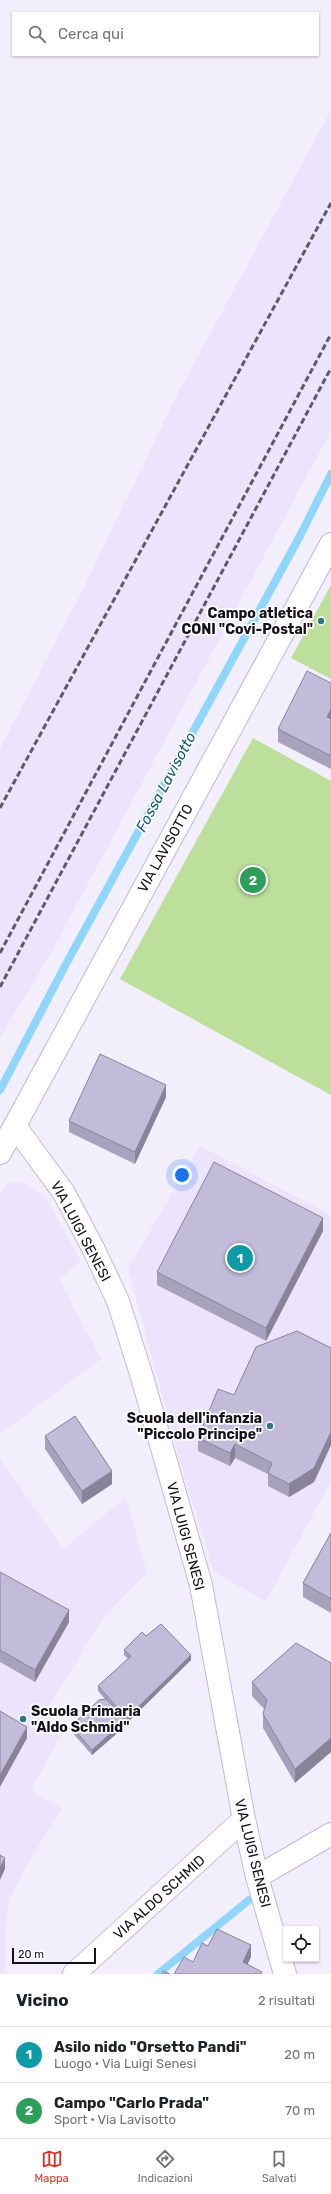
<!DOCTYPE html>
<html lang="it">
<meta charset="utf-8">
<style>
:root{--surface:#fff;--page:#f6f6f6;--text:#202124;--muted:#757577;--line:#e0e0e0;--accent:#d93025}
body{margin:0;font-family:Rubik,sans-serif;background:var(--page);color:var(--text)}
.controls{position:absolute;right:12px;bottom:12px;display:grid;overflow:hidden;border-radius:0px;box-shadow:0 1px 3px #0004}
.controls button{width:36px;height:36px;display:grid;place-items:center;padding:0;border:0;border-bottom:1px solid var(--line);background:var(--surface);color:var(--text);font:20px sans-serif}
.scale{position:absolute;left:12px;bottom:10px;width:84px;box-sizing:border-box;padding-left:4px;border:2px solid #15111c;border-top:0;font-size:11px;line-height:14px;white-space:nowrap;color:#15111c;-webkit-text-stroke:3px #fff;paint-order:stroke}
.you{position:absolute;left:182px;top:1175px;width:14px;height:14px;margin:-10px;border:3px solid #fff;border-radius:50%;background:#1a73e8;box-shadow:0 0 0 6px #1a73e833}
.badge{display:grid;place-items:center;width:26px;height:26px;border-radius:50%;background:var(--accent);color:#fff;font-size:13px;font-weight:700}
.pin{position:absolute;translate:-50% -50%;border:2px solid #fff;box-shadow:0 1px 4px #0006}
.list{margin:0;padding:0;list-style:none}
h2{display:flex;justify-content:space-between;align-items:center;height:52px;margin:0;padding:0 16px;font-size:17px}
h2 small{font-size:13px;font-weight:400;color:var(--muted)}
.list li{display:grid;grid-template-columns:26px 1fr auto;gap:12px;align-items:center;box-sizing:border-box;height:56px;padding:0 16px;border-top:1px solid var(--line)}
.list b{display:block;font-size:15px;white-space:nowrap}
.list p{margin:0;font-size:13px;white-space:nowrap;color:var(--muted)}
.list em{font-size:13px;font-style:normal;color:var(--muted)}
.icon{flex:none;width:22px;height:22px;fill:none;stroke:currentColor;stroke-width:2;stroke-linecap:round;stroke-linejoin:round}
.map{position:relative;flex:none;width:331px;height:1974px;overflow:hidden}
.search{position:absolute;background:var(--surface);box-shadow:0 1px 3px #0004;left:12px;right:12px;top:12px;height:44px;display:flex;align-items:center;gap:10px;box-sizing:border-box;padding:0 14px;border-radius:0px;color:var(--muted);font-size:15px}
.sheet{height:164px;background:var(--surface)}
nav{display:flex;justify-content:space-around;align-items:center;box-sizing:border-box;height:56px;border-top:1px solid var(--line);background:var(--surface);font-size:11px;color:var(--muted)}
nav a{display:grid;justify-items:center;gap:2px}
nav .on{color:var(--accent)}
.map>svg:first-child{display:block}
.built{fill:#ece4fc}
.green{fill:#bddf9c}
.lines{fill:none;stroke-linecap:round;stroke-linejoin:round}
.stream{stroke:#90d6fb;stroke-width:8}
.minor-casing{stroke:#c3b8d8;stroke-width:24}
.minor{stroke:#fff;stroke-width:22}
.rail{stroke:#5e5a66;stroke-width:3;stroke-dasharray:6 3;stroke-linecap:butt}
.wall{fill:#a7a1bb}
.shaded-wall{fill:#888399}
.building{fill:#c2bbda;stroke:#888399}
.poi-dot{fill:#327686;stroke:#fff;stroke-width:1.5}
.labels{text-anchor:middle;stroke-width:3.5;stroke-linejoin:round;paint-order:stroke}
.poi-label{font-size:14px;font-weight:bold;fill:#15111c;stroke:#fff;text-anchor:end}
.street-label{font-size:14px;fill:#15111c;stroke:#fff}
.water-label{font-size:15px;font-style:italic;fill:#105978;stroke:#fff}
</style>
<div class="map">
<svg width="331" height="1974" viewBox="0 0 331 1974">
<rect width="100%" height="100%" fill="#f2eefb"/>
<path class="built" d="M331,110V431L47,960L0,1037V749L86,583L176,397Z
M200,1146L331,1215V1481L266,1601L214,1572L183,1472L128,1269Z
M20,1181L46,1197L81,1262L59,1279L101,1359L0,1434V1194L7,1184Z
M0,1458L63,1549L126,1497L147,1573L103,1618L43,1716L60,1736L31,1790L62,1809L29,1861L9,1900L5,1934V1974H0V1880L5,1869L0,1867Z"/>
<path class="green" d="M331,585V679L291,658Z
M253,738L331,781V1095L120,979Z"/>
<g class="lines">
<path class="stream" d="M0,1090L66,964L300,536L331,474
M158,1974L249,1900"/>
<defs>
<path id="minor" d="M15,1126L64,1193L94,1250L118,1301L142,1377L201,1585L244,1819L257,1877L285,1974
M0,1153L331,544
M257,1877L331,1834
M74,1974L244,1819"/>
</defs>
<use href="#minor" class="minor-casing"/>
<use href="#minor" class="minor"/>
<path class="rail" d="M0,808L331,203
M0,953L331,334
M0,987L331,368"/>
</g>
<path class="wall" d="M331,683V769L278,742V729Z
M166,1097L135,1164L69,1132V1121Z
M323,1231L266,1341L157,1285V1272Z
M331,1348V1445L314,1482L289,1497L268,1486V1474L235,1458L230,1466L198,1451V1438L234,1395Z
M45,1436L112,1484L82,1504L45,1449Z
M331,1533V1613L303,1597V1583Z
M0,1572L69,1622L35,1682L0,1662Z
M146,1636L191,1660L127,1723L124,1719V1723L122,1729L92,1755L71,1731V1726L105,1699L98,1691V1686L128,1659L124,1655V1650Z
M296,1643L295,1783L263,1728V1714L265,1710L252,1696V1682Z"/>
<path class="shaded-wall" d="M331,709V722L327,717Z
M166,1085V1097L135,1164V1152Z
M323,1218V1231L266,1341V1328Z
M331,1432V1445L314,1482L289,1497V1484Z
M235,1444V1458L230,1466V1453Z
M112,1471V1484L82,1504V1491Z
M69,1610V1622L35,1682V1670Z
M191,1655V1660L127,1723V1718Z
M124,1717V1723L122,1729L92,1755V1750Z
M27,1727V1738L0,1787V1775Z
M331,1738V1752L295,1783V1769Z
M5,1858V1869L0,1880V1868Z
M251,1945V1957L243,1974V1962Z"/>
<path class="building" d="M307,671L331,683V709L327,717L331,719V756L278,729Z
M100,1054L166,1085L135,1152L69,1121Z
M214,1162L323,1218L266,1328L157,1272Z
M297,1331L331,1348V1432L314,1468L289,1484L268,1473L272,1463L235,1444L230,1453L198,1438L218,1389L234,1395L256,1347Z
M75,1416L112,1471L82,1491L45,1436Z
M331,1533V1599L303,1583Z
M0,1572L69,1610L35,1670L0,1650Z
M161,1624L191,1655L127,1718L98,1686L131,1656L124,1650L142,1632L146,1636Z
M296,1643L331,1663V1738L295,1769L263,1714L267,1700L252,1682Z
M106,1699L124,1717L122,1723L92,1750L71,1726L99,1700Z
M0,1711L27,1727L0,1775Z
M0,1855L5,1858L0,1868Z
M217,1929L251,1945L243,1962L262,1972L261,1974H174L184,1957L193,1962L202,1943L208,1946Z
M163,1971L170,1974H162Z"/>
<g class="poi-dot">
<circle cx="321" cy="621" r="4"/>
<circle cx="270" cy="1426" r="4"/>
<circle cx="23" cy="1719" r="4"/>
</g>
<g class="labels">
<g class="poi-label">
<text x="313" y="618">Campo atletica<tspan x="313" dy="16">CONI "Covi-Postal"</tspan></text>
<text x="262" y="1423">Scuola dell'infanzia<tspan x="262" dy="16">"Piccolo Principe"</tspan></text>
<text x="31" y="1716" text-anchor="start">Scuola Primaria<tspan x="31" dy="16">"Aldo Schmid"</tspan></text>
</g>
<g class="street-label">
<text transform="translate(165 848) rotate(-61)" y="5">VIA LAVISOTTO</text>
<text transform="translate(81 1231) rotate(62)" y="5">VIA LUIGI SENESI</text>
<text transform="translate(186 1536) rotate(75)" y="5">VIA LUIGI SENESI</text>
<text transform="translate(253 1853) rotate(76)" y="5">VIA LUIGI SENESI</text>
<text transform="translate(159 1897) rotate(-42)" y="5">VIA ALDO SCHMID</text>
</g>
<g class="water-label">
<text transform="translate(166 782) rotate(-62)" y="5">Fossa Lavisotto</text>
</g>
</g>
</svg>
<div class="controls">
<button><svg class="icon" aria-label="locate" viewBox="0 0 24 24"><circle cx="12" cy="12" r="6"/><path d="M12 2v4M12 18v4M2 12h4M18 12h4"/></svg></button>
</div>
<div class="scale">20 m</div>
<div class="you"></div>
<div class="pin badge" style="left:240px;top:1258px;background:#0f9aa8">1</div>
<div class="pin badge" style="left:253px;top:880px;background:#2e9e5b">2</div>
<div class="search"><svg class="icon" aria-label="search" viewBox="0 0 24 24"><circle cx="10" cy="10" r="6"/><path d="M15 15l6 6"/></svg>Cerca qui</div>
</div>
<section class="sheet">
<h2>Vicino<small>2 risultati</small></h2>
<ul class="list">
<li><span class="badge" style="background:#0f9aa8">1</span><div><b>Asilo nido &quot;Orsetto Pandi&quot;</b><p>Luogo · Via Luigi Senesi</p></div><em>20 m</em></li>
<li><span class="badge" style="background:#2e9e5b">2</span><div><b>Campo &quot;Carlo Prada&quot;</b><p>Sport · Via Lavisotto</p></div><em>70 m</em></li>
</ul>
</section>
<nav>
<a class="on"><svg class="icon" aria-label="map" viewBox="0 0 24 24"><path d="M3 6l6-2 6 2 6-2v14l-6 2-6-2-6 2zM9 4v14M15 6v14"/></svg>Mappa</a>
<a><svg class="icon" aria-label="directions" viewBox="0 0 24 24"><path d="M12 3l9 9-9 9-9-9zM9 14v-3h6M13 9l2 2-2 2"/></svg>Indicazioni</a>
<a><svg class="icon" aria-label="saved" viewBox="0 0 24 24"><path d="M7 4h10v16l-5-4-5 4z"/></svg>Salvati</a>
</nav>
